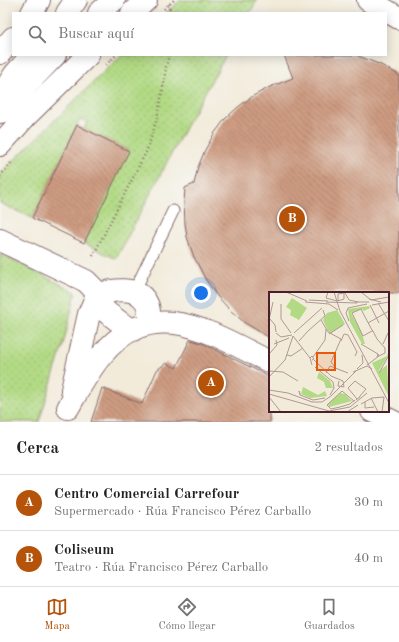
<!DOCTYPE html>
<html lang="es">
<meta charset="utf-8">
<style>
:root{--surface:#fff;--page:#f6f6f6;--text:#222;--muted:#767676;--line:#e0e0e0;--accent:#b45309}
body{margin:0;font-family:"Old Standard TT",serif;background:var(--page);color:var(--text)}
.you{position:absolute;left:201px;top:293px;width:14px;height:14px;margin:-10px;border:3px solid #fff;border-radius:50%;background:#1a73e8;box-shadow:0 0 0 6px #1a73e833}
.badge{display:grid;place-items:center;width:26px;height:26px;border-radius:50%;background:var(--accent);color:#fff;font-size:13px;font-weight:700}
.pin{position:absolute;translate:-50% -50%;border:2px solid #fff;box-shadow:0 1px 4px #0006}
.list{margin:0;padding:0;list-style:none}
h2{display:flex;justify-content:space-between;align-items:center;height:52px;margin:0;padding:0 16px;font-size:17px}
h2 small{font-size:13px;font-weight:400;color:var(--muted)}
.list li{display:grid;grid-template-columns:26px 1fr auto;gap:12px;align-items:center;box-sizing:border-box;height:56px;padding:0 16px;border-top:1px solid var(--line)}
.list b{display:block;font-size:15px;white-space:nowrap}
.list p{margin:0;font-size:13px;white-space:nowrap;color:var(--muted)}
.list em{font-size:13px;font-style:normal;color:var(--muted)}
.icon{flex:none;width:22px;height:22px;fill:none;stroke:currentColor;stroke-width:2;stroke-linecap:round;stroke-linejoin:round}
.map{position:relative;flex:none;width:399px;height:422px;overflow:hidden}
.search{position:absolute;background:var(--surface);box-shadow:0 2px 10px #0003;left:12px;right:12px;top:12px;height:44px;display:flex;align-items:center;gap:10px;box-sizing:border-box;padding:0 14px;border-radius:0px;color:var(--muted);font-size:15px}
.sheet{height:164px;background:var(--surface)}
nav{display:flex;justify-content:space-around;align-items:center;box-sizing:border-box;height:56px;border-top:1px solid var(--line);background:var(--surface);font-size:11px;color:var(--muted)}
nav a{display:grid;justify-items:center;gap:2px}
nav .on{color:var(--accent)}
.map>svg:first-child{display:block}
.green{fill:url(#green-dots);stroke:#7e7c58}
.building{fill:url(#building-back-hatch)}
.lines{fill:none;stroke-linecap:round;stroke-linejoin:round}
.lane-casing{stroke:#856668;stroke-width:13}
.street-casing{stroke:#856668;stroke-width:24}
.path{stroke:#856668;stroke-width:2.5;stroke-dasharray:1 3;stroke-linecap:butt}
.lane{stroke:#fff;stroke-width:11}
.street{stroke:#fff;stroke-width:22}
.inset-road{fill:none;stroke:#af9994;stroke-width:1}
.view{fill:#e8590c;fill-opacity:0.15;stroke:#e8590c;stroke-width:2}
.inset-edge{fill:none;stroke:#4a1f2b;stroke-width:2}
</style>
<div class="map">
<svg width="399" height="422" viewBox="0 0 399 422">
<defs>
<pattern id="green-dots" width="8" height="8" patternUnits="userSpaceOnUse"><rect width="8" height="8" fill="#b2da85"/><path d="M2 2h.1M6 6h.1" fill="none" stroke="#9bbb73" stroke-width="1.8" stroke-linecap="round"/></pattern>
<pattern id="building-back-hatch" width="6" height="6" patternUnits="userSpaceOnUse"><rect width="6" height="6" fill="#cd9b81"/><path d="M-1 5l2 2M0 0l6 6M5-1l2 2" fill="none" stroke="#a87e6a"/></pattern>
</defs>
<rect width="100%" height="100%" fill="#f6f6f2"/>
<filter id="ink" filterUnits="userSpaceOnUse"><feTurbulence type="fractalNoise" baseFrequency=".025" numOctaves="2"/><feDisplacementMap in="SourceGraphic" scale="8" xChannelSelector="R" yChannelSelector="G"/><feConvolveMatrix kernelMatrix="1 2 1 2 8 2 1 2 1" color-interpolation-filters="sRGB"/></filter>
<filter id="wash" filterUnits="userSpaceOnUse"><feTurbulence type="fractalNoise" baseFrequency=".012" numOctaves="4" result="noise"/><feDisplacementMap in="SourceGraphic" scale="16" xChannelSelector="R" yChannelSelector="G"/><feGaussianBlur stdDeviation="0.9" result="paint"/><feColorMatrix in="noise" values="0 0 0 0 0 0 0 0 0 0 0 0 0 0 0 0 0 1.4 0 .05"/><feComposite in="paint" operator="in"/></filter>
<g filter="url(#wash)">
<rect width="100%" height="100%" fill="#f2ebda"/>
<path class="green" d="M181,0H257L250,13H166Z
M121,55H226L186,126L116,259L84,243L129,150L84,129L87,122L80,119L32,218L0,203V174Z
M0,254L76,292L63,345L39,422H0Z"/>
<g id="blocks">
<path class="building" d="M284,55H356L381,65L399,75V293H270V338L245,323L230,310L217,296L206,280L194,257L187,237L185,223L184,202L185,188L194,184L198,167L205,150L214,134L225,119L238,107L253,96L270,87L293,78Z
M77,125L129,151L84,243L32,218Z
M190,340L202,343L270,377V422H91L102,388L142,404L157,370L166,363L176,368Z"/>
</g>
</g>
<g filter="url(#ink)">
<use href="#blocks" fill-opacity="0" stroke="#856668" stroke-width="1"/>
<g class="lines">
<defs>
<path id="lane" d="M134,292L173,211"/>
<path id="street" d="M368,0L399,18
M32,13L39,0
M67,13L76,0
M99,13L114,0
M132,13L146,0
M0,53L13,38
M2,94L15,74L32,55
M0,112L55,55
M0,145L25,117L88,55
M0,240L86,281L93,288L97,295L89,314L72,390
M133,330L121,323L105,311L97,295C111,290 137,285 146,302C150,308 149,316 149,324
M68,408C78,391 88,371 101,356C153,292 212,334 270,362
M372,411L394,422"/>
</defs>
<use href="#lane" class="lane-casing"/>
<use href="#street" class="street-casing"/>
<path class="path" d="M169,4L170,13
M164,9L174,0
M106,65L116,55
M0,176L11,163
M93,256L147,150L156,122L164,83L166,67L169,55"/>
<use href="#lane" class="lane"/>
<use href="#street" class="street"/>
</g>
</g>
<g transform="translate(269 292)">
<rect width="120" height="120" fill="#f2ebda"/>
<path d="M100,14L101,16L95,19L93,17L82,21L93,42L96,52H93L81,30L79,17ZM68,18L76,32L62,41L59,39L54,28L58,21ZM120,58V62L109,80L118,73L120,105L103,71L118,64ZM50,80L61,89L64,96H57L55,90L48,86ZM34,95L49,103L56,99L58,104L41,106L32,102ZM71,101L76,102L83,109L60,115L59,112Z" fill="#b2da85"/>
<path d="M23,6L38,16L30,28L21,23L22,18L17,15Z" fill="#b2da85"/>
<path class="inset-road" d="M17,0L38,9M59,0L57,6L68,9L72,8L75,7V1L69,2V9M65,0L71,19L120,111M92,0L102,8M76,1L80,8L89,10M100,7L112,10M40,8L59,9M102,8L120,5M36,10L60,12L69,18M57,10L88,11M86,10H100M109,11L120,29M12,12V27L22,41M101,13L110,31M103,13L120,10M1,27L6,33L7,40M0,28L4,10M52,28L59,40L72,47L62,70L66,75M80,29L77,21L79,16L98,12M99,31L120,19M39,39L56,24L54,18M104,39H103L94,44L83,21L92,17L95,23L103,38L104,39L108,47L116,56V61L110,64M7,41L12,45L23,43M25,41L53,16M60,42L74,33M24,44L41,66M30,49L39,39M72,49L75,42L79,43L88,60L86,64M5,52L20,46M92,52L109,62M114,52L119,41M1,61L8,53L7,48M18,63L22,64L34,56M44,65L56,48L57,37M43,68L45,67L43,64L41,66L43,73M45,68L62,84L74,89L75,95L69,94L70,89M98,73L110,64L109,62L108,65M46,75L64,90L65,96L61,103M88,77L94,71L93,63M0,79L14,80L29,89M84,80L98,74L103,77M57,81L61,74L79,81M110,81L120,63M0,85L16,68L24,44M0,98L19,101L43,110H53L62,104L87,79M0,102L60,119L81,115L98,101M31,102L30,99L31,103L44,108L56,106M0,105L12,120M102,106L109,120M87,108L88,107L90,106L91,104L97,97L86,89L79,96L88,107M85,109L73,99L58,113L62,117L71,115L81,112L83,110L85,109L86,108M96,110V116L105,115M92,112L103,106L115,105M78,120L89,113M113,120L115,105"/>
<path class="view" d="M48,61H66V78H48Z"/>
<rect width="120" height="120" class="inset-edge"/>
</g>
</svg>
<div class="you"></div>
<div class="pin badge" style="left:211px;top:383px">A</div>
<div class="pin badge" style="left:292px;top:219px">B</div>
<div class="search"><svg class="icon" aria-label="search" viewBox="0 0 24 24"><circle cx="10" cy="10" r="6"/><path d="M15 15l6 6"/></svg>Buscar aquí</div>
</div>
<section class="sheet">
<h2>Cerca<small>2 resultados</small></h2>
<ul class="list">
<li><span class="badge">A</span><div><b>Centro Comercial Carrefour</b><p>Supermercado · Rúa Francisco Pérez Carballo</p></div><em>30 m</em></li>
<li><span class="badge">B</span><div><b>Coliseum</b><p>Teatro · Rúa Francisco Pérez Carballo</p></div><em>40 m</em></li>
</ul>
</section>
<nav>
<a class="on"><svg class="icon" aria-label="map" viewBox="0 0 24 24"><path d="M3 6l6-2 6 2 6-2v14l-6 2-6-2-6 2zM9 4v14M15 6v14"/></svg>Mapa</a>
<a><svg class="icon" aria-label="directions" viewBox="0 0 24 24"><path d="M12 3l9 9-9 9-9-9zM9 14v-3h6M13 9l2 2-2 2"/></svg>Cómo llegar</a>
<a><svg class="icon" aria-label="saved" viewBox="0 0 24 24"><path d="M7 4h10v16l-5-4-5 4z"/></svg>Guardados</a>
</nav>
